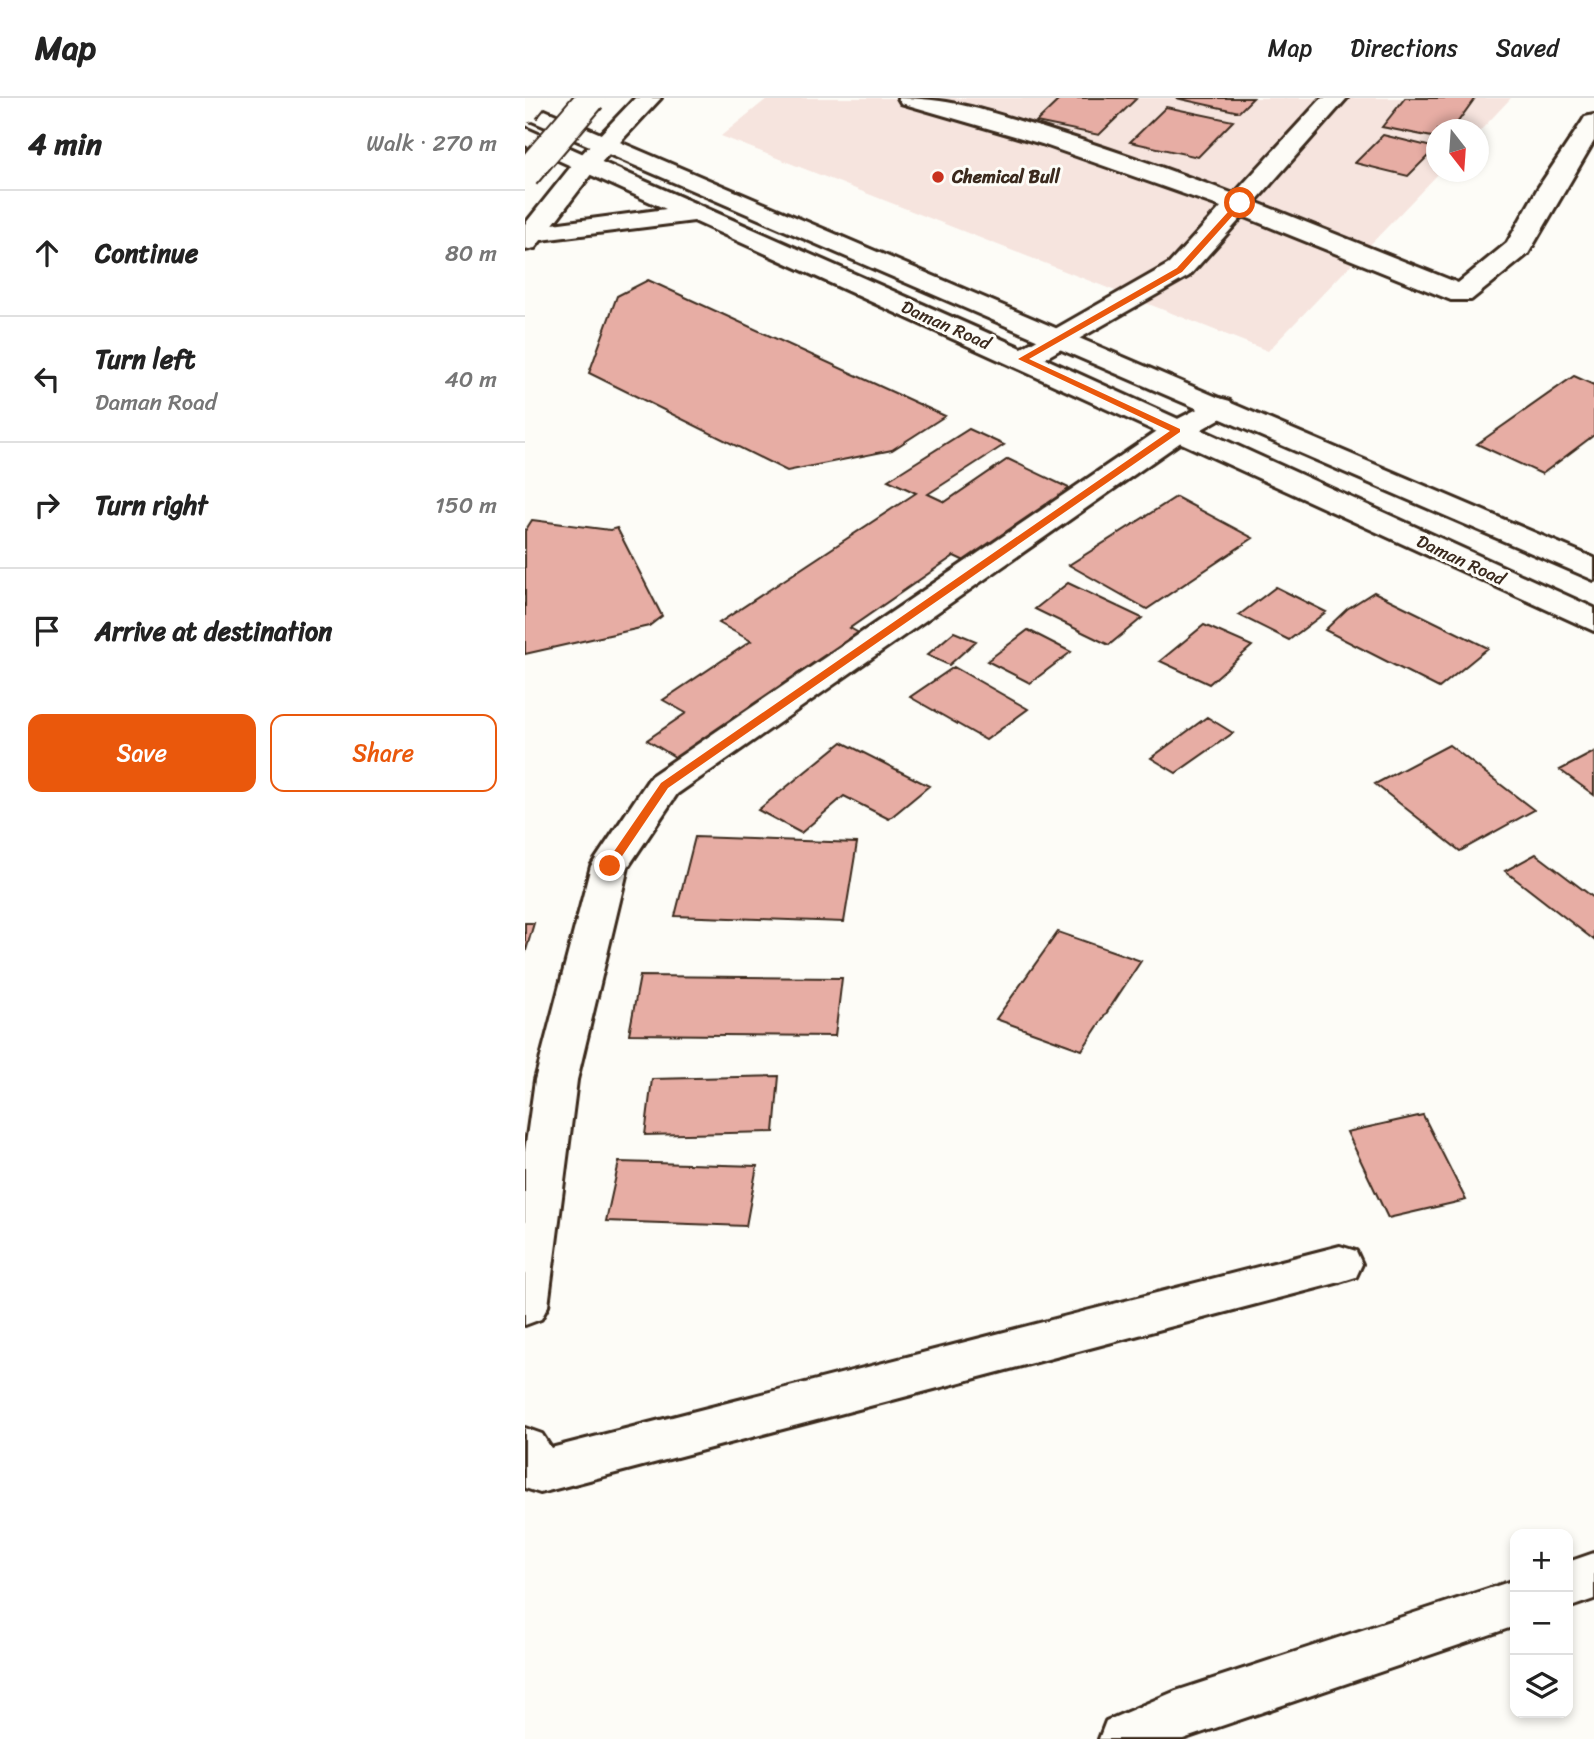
<!DOCTYPE html>
<meta charset="utf-8">
<style>
:root{--surface:#fff;--page:#f2f2f2;--text:#222;--muted:#767676;--line:#e0e0e0;--accent:#ea580c}
body{margin:0;font-family:Sriracha,sans-serif;background:var(--page);color:var(--text)}
.controls{position:absolute;right:21px;bottom:21px;display:grid;overflow:hidden;border-radius:14px;box-shadow:0 4px 10px #0003}
.controls button{width:63px;height:63px;display:grid;place-items:center;padding:0;border:0;border-bottom:2px solid var(--line);background:var(--surface);color:var(--text);font:35px sans-serif}
.compass{position:absolute;left:901px;top:21px;width:63px;height:63px;border-radius:50%;background:var(--surface);box-shadow:0 4px 10px #0003;rotate:163deg}
.stop{position:absolute;width:21px;height:21px;margin:-16px;border:5px solid #ea580c;border-radius:50%;background:#fff}
.stop.end{background:#ea580c;border-color:#fff;box-shadow:0 2px 7px #0008}
.list{margin:0;padding:0;list-style:none}
h2{display:flex;justify-content:space-between;align-items:center;height:91px;margin:0;padding:0 28px;font-size:30px}
h2 small{font-size:23px;font-weight:400;color:var(--muted)}
.list li{display:grid;grid-template-columns:46px 1fr auto;gap:21px;align-items:center;box-sizing:border-box;height:126px;padding:0 28px;border-top:2px solid var(--line)}
.list b{display:block;font-size:26px;white-space:nowrap}
.list p{margin:0;font-size:23px;white-space:nowrap;color:var(--muted)}
.list em{font-size:23px;font-style:normal;color:var(--muted)}
.actions{display:flex;gap:14px;padding:21px 28px}
.actions a{flex:1;padding:16px 0;border:2px solid var(--accent);border-radius:14px;text-align:center;font-size:24px;color:var(--accent)}
.actions .main{background:var(--accent);color:#fff}
.icon{flex:none;width:38px;height:38px;fill:none;stroke:currentColor;stroke-width:2;stroke-linecap:round;stroke-linejoin:round}
.map{position:relative;flex:none;width:1069px;height:1641px;overflow:hidden}
header{display:flex;align-items:center;gap:42px;box-sizing:border-box;height:98px;padding:0 35px;background:var(--surface);border-bottom:2px solid var(--line)}
header strong{font-size:33px}
nav{display:flex;gap:38px;margin-inline-start:auto;font-size:24px}
main{display:flex}
aside{flex:1;background:var(--surface)}
.map>svg:first-child{display:block}
.built{fill:#f6e4de}
.building{fill:#e7ada4;stroke:#3b2a1e;stroke-width:2}
.lines{fill:none;stroke-linecap:round;stroke-linejoin:round}
.minor-casing{stroke:#3b2a1e;stroke-width:6}
.major-casing{stroke:#3b2a1e;stroke-width:6}
.highway-casing{stroke:#3b2a1e;stroke-width:6}
.minor{fill:#fdfcf7;fill-rule:evenodd}
.major{fill:#fdfcf7;fill-rule:evenodd}
.highway{fill:#fdfcf7;fill-rule:evenodd}
.highway-bridge-casing{stroke:#3b2a1e;stroke-width:32;stroke-linecap:butt}
.highway-bridge{stroke:#fdfcf7;stroke-width:28}
.route{fill:#ea580c}
.poi-dot{fill:#c8321e;stroke:#fdfcf7;stroke-width:2.5}
.labels{text-anchor:middle;stroke-width:6;stroke-linejoin:round;paint-order:stroke}
.far-poi-label{font-size:18px;font-weight:bold;fill:#3b2a1e;stroke:#fdfcf7;text-anchor:start}
.far-street-label{font-size:18px;fill:#3b2a1e;stroke:#fdfcf7}
</style>
<header>
<strong>Map</strong>
<nav><a>Map</a><a>Directions</a><a>Saved</a></nav>
</header>
<main>
<aside>
<h2>4 min<small>Walk · 270 m</small></h2>
<ul class="list">
<li><svg class="icon" aria-label="ahead" viewBox="0 0 24 24"><path d="M12 20V5M6 11l6-6 6 6"/></svg><div><b>Continue</b></div><em>80 m</em></li>
<li><svg class="icon" aria-label="left" viewBox="0 0 24 24"><path d="M17 20v-9H6M10 6l-5 5 5 5"/></svg><div><b>Turn left</b><p>Daman Road</p></div><em>40 m</em></li>
<li><svg class="icon" aria-label="right" viewBox="0 0 24 24"><path d="M7 20v-9h11M14 6l5 5-5 5"/></svg><div><b>Turn right</b></div><em>150 m</em></li>
<li><svg class="icon" aria-label="arrive" viewBox="0 0 24 24"><path d="M6 21V4h12l-3 4 3 4H6"/></svg><div><b>Arrive at destination</b></div></li>
</ul>
<div class="actions"><a class="main">Save</a><a>Share</a></div>
</aside>
<div class="map">
<svg width="1069" height="1641" viewBox="0 0 1069 1641">
<rect width="100%" height="100%" fill="#fdfcf7"/>
<filter id="ink" filterUnits="userSpaceOnUse"><feTurbulence type="fractalNoise" baseFrequency=".0143" numOctaves="2"/><feDisplacementMap in="SourceGraphic" scale="14" xChannelSelector="R" yChannelSelector="G"/><feConvolveMatrix kernelMatrix="1 2 1 2 8 2 1 2 1" color-interpolation-filters="sRGB"/></filter>
<g filter="url(#ink)">
<path class="built" d="M243,0H986L954,34V32H912V74H915L743,253L196,38Z"/>
<path class="building" d="M536,0H607L611,1L574,37L511,24Z
M651,0H728L714,14Z
M880,0H950L927,32H912V40L857,29Z
M641,9L708,23L673,59L605,44Z
M858,37L911,50L883,78L830,65Z
M123,182L420,318L367,352L262,373L64,275L92,198Z
M1049,278L1069,287V337L1017,376L952,346Z
M444,331L479,347L403,396L420,404L483,361L550,393L446,466L429,458L325,530L341,539L160,665L122,642L161,615L138,602L226,543L194,525L391,395L363,382Z
M651,399L728,440L622,511L544,467Z
M7,422L85,432L92,430L137,518L124,528L0,556V433Z
M543,485L617,520L584,547L510,511Z
M751,489L801,514L764,542L714,517Z
M849,494L963,550L914,590L800,532L822,511Z
M679,527L727,548L684,586L635,563Z
M503,532L546,554L505,585L462,563Z
M429,534L451,543L424,567L402,557Z
M429,569L503,611L461,642L385,599Z
M682,619L708,635L651,675L626,660Z
M317,644L404,688L364,721L319,698L276,735L233,712Z
M924,647L1009,712L935,753L850,686Z
M1069,654V697L1035,672Z
M170,739L332,745L319,824L150,818Z
M1011,756L1069,800V842L980,773Z
M0,825H9L0,856Z
M533,834L616,863L557,952L471,921Z
M115,878L317,880L310,938L104,936Z
M254,978L249,1034L120,1037L127,981Z
M898,1017L941,1102L863,1120L822,1034Z
M94,1064L232,1068L221,1128L81,1123Z"/>
<g class="lines">
<defs>
<path id="minor" d="M373,0C426,0 464,14 515,29C580,49 645,72 709,96L797,0H822L730,104L933,185L982,145L1013,90L1057,24L1060,19L1069,17V43L1003,156L946,202H926L718,118L664,178L508,267L498,270L488,267L484,261L488,255L644,166L696,109L517,46L376,5Z
M694,300L705,303L709,309L705,315L663,339L152,696L103,769L52,982L23,1208L16,1221L0,1227V1053L10,982L66,768L126,678L641,327Z
M815,1148L831,1153L837,1166L831,1179L815,1184L15,1395L0,1390V1330L17,1336L26,1350Z
M1069,1455V1501L1043,1510V1464Z
M990,1482V1528L658,1641H574L581,1623L651,1593Z"/>
<path id="major" d="M8,7L1069,460V482L0,20V9Z
M0,30L508,255L1069,510V533L169,123L0,144V130L5,129L141,111L0,47Z"/>
<path id="highway" d="M110,0H136L70,71L10,150L0,152V126L52,61Z"/>
</defs>
<use href="#minor" class="minor-casing"/>
<use href="#major" class="major-casing"/>
<use href="#highway" class="highway-casing"/>
<use href="#minor" class="minor"/>
<use href="#major" class="major"/>
<use href="#highway" class="highway"/>
<defs>
<path id="highway-bridge" d="M0,11L9,0
M0,77L66,0"/>
</defs>
<use href="#highway-bridge" class="highway-bridge-casing"/>
<use href="#highway-bridge" class="highway-bridge"/>
</g>
</g>
<path class="route" d="M712,104L719,105L657,174L504,261L655,331V334L143,690L89,770H81V765L136,685L645,333L493,261L652,170Z"/>
<circle class="poi-dot" cx="413" cy="79" r="7"/>
<g class="labels">
<g class="far-poi-label">
<text x="427" y="85">Chemical Bull</text>
</g>
<g class="far-street-label">
<text transform="translate(421 227) rotate(24)" y="6">Daman Road</text>
<text transform="translate(936 462) rotate(25)" y="6">Daman Road</text>
</g>
</g>
</svg>
<div class="controls">
<button>+</button>
<button>−</button>
<button><svg class="icon" aria-label="layers" viewBox="0 0 24 24"><path d="M12 4l9 5-9 5-9-5zM3 14l9 5 9-5"/></svg></button>
</div>
<svg class="compass" viewBox="-18 -18 36 36"><path d="M0-13l5 13h-10z" fill="#e53935"/><path d="M0 13l5-13h-10z" fill="#767676"/></svg>
<div class="stop" style="left:715px;top:105px"></div>
<div class="stop end" style="left:85px;top:768px"></div>
</div>
</main>
